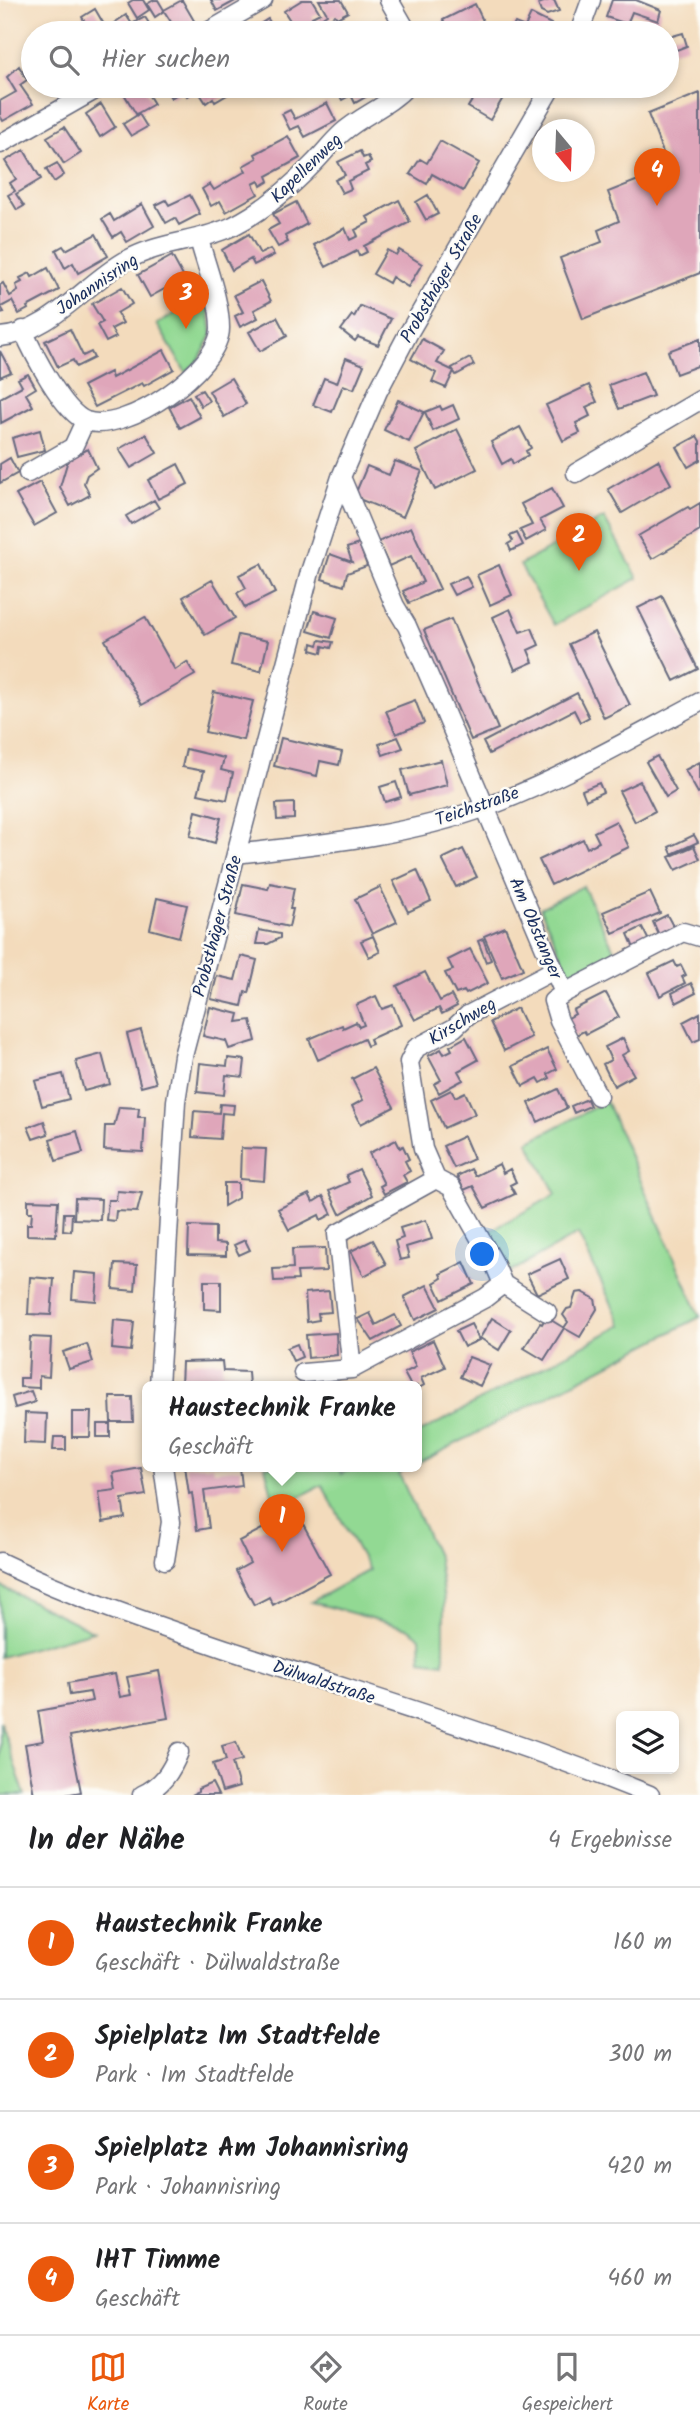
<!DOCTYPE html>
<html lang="de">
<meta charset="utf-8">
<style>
:root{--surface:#fff;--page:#f6f6f6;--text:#202124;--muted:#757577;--line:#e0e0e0;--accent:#ea580c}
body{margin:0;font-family:Kalam,sans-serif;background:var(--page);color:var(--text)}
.controls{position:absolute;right:21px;bottom:21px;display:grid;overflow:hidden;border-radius:10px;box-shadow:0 4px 10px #0003}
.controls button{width:63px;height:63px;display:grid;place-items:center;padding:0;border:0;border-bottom:2px solid var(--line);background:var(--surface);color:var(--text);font:35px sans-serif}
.compass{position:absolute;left:532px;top:119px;width:63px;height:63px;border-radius:50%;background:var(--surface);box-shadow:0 4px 10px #0003;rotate:161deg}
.you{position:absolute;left:483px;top:1255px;width:24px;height:24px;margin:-18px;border:5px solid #fff;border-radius:50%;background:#1a73e8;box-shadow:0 0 0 10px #1a73e833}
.badge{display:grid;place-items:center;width:46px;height:46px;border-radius:50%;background:var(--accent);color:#fff;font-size:23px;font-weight:700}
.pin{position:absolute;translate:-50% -58px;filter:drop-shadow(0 2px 4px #0008)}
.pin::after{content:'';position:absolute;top:37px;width:24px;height:21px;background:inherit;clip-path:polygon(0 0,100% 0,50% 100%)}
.popup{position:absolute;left:142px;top:1381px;width:280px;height:91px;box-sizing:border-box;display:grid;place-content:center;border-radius:10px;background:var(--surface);filter:drop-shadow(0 2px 5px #0005);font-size:23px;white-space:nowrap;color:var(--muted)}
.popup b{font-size:26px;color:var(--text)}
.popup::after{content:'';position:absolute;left:50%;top:100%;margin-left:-14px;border:14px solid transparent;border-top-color:var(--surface)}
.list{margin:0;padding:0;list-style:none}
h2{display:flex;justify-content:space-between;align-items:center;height:91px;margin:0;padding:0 28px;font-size:30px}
h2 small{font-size:23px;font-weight:400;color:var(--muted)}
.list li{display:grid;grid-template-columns:46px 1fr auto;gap:21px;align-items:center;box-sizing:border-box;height:112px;padding:0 28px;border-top:2px solid var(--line)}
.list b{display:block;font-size:26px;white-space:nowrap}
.list p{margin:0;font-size:23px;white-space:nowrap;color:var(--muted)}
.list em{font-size:23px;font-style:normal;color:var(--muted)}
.icon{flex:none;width:38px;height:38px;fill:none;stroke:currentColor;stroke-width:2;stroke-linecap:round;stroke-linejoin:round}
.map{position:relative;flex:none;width:700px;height:1795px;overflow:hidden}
.search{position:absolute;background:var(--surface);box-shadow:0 4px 10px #0003;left:21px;right:21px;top:21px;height:77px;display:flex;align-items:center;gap:18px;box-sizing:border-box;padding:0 24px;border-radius:38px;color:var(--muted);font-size:26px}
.sheet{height:539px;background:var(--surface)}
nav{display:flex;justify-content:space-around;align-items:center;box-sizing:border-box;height:98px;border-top:2px solid var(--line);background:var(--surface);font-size:19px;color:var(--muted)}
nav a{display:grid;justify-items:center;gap:4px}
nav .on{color:var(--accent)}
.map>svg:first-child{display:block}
.green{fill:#92d993;stroke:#568478;stroke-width:2}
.building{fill:#dfa6ba}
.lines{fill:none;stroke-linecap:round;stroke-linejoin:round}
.minor-casing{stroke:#676b7f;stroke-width:21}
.minor{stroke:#fff;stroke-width:18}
.labels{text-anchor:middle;stroke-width:5;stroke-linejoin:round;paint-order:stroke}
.street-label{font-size:18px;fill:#1b2f5e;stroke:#fdfcf7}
</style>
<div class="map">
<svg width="700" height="1795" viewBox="0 0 700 1795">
<rect width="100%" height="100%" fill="#fdfcf7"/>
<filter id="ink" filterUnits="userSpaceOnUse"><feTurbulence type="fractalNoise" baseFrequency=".0143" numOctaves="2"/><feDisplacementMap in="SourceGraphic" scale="14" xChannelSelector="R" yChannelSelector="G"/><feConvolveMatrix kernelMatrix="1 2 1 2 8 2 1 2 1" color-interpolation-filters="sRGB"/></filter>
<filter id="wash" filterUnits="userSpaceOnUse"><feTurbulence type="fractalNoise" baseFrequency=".00686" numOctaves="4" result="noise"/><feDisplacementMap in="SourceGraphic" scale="28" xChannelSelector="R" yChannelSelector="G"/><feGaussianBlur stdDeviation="1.57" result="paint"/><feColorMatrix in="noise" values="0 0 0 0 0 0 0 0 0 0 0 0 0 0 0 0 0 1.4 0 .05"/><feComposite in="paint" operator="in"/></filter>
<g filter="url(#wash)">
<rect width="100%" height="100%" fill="#f3dbbc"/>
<path class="green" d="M207,295L212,335L199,360L186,373L157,324Z
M604,518L638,578L554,625L520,565Z
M583,886L618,958L580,978H572L540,908Z
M606,1101L700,1317L417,1464V1434L622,1325L578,1234L507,1274L486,1233L556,1194L528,1142Z
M265,1466H338L341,1474L356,1466H413L399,1474L438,1558L444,1601V1663L421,1660L420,1637L407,1628L311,1602L369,1570L322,1485L276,1509Z
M0,1586L93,1631L0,1657Z
M0,1721L25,1795H0Z"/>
<g id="blocks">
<path class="building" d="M133,0H143L149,10L137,18L128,3Z
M154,0H158L164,10L182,0L196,24L178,33L164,11L155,17L147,4Z
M211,0H237L217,11Z
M302,0H312L320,13L312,17L316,24L310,27L314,33H298L284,11Z
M319,0H341L348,12L337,18L335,15L330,18L334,25L323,32L316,21L327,14Z
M549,0H554L559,11L547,15L541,12L538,4Z
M612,0H636L661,10L658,21L632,12L627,24L606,17Z
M475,4L485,25L469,33H449L443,20Z
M95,9L109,33H88L85,29L88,27L82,17Z
M531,14L551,24L547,33H510L515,23L525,27Z
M126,15L132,24L145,17L155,33H120L114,23Z
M268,19L277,33H246Z
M683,33L687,46L674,51L669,37Z
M19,66L27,80L20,85L33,104L3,121L0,116V101L16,92L7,77Z
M133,86H143L154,104L136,114L123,92Z
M164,86H194L196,90L187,96L183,90L171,98Z
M201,86H205L210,93L221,86L227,95L215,102L213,98L206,103L197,89Z
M334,86H380L381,88L355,103L351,95L342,100Z
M481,86L493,92L497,86L504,87L499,96L503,98L490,120L468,107Z
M700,93V273L583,319L560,258L602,242L598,230L619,221L608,192L669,168L648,114Z
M327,103L336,121L305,137L299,126L290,130L282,114L290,110L295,119Z
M101,104L115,127L100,137L86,114Z
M139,114L147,127L131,136L123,124Z
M64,127L81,153L64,164L47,137Z
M288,136L300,158L267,176L269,181L261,186L259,181L253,184L258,194L226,212L220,201L211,206L202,189L210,184L214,190L246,171L243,166L257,158L255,154Z
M440,141L479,163L463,191L432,174L427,184L410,174L420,159L427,163Z
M24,150L41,179L16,194L24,206L17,210L8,195L15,191L10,183L16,179L5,161Z
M360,151L363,158L368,156L371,162L365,165L368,171L348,181L351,189L342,193L335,180L345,175L338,162Z
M57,163L64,175L54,182L46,169Z
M190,195L200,214L179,225L175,218L166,223L156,205L166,200L169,205Z
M428,195L438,214L426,220L416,202Z
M399,200L410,222L364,246L367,252L359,256L357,251L326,267L314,245L345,228L350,240L358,236L355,230L370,222L367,217Z
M296,202L307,224L285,236L288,242L278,247L268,230L279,224L273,214Z
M142,204L154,226L127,242L121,232L113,237L102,219L110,214L114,221Z
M96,234L108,256L78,273L73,263L65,268L56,250L63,246L66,250Z
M249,234L260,254L270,249L274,255L254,265L251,259L232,270L222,250Z
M387,250L396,255L399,250L422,264L408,287L392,277L389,283L373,274Z
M172,256L184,278L150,297L138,275Z
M48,268L59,290L27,307L28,309L19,314L12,301L1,307L4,312L0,313V285L3,283L10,296L18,291L16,285L22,282L20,278L30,273L32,277Z
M261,281L271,301L254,310L258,318L240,327L235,316L243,312L234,295Z
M122,287L132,304L117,313L123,323L111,329L116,337L106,342L97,325L103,322L92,304Z
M360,306L391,319L378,345L358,337L355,341L341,330L352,315L354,317Z
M277,317L287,336L260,351L249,332Z
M70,329L83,356L91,352L94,358L76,367L73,360L58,367L45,341Z
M422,339L444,351L437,363L454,371L446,388L432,382L436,373L411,359Z
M700,339V365L676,374L668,351Z
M164,350L174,369L144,386L142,383L95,407L83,386L110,372L112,378Z
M0,351L11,372L0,377Z
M346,358L364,365L354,389L343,385L332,412L313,405L324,378L337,383Z
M470,358L474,365L456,375L452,368Z
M643,372L653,396L619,409L609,385Z
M28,374L36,388L26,394L33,406L1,423L0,398L22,386L18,379Z
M231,378L246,404L224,417L209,391Z
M589,385L597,402L586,407L590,416L576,423L580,433L563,441L546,405Z
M202,390L209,401L201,406L194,394Z
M189,396L200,417L180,428L169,407Z
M398,400L424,412L409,442L384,430Z
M453,405L459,419L433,431L425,412L440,406L442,410Z
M520,427L531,448L526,451L528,455L513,464L511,459L502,464L491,442Z
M457,429L477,469L435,490L416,451Z
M40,430L45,450L17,457L12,438Z
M146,434L157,453L131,468L119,449Z
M697,436L700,441V460L688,467L677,447Z
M88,449L97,468L87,475L84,483L90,495L70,506L60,487L68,460Z
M10,458L18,473L0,483V464Z
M658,460L671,484L622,513L608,489Z
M395,461L422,471L403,517L354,497L367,466L389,475Z
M178,464L188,484L158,499L148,480Z
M40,482L57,513L34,526L16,495Z
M552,488L563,508L540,520L546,530L526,541L520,530L532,525L521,504Z
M154,500L159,508L131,524L126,516Z
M700,503V531L652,559L638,536L688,507L690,509Z
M411,527L440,589L409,603L403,591L423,582L411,556L389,566L378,542Z
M517,533L523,545L511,551L508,544L513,541L510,536Z
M359,544L367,566L347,573L344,586L322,579L330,554L352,562L347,548Z
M261,564L275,593L245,608L237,593L246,588L239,575Z
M499,565L512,595L490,605L477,575Z
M466,576L472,587L454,595L448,584Z
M212,580L235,618L205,635L183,597Z
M662,596L698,669L674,681L638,608Z
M510,609L520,632L532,628L539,645L528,650L533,662L515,670L493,617Z
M314,611L337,618L331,638L308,631Z
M145,617L175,670L187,662L195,675L142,705L105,640Z
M451,619L498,729L471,740L424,630Z
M594,632L630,705L604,718L569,644Z
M238,635L268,641L261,671L231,665Z
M320,640L333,642L331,648L323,646L322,653L311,650L312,643L318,645Z
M214,692L253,701L243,740L205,732Z
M577,693L589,717L580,722L574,710L489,754L483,742Z
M415,700L424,723L396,734L386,711Z
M398,737L403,748L383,755L379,744Z
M281,738L342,752L339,765L320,761L317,776L274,766Z
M186,749L224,758L221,770L233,773L227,800L198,794L204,771L182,767Z
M657,756L676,791L666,797L646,762Z
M441,760L447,785L409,795L402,770Z
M700,762V792L698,793L685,770Z
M640,781L655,811L635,822L619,791Z
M396,782L401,797L385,802L380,787Z
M599,783L603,792L586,800L582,790Z
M294,803V819L277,820L276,804Z
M196,811L221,818L215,843L190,836Z
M616,821L629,847L551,885L539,860L583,839L587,848L599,842L594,832Z
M694,835L698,842L672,854L669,847Z
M694,846L700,859L676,870L669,857Z
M463,849L477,877L456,887L442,859Z
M417,870L431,901L408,912L393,881Z
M270,883L294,888L290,909H293L289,927L236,915L243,884L268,889Z
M380,887L397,922L372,934L355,899Z
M650,892L660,913L613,933L603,912Z
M157,898L187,905L179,937L150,929Z
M667,915L674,928L659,935L653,922Z
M505,927L523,969L502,978L484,936Z
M642,927L649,941L634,948L628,934Z
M259,930L280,934V938L268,944H256Z
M373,936L380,952L369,957L361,941Z
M483,939L491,960L486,962L478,941Z
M470,949L488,983L466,994L464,991L456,994L445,973L453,970L448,960Z
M241,956L257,960L249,993L245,992L242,1006L211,999L217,976L235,980Z
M674,961L677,967L681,965L686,975L682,977L685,983L660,996L649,973Z
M425,972L440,1001L451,995L457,1006L442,1014L439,1008L415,1020L397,986Z
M691,983L696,993L676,1003L672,993Z
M606,993L619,1017L586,1034L584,1031L572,1037L563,1021L575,1014L573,1010Z
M376,996L382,1009L393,1005L401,1025L370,1039L372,1044L367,1046L364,1039L318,1060L309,1039L342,1025L343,1028L356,1022L359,1027L364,1025L356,1005Z
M210,1007L239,1014L237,1022L251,1020L256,1041L229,1049L226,1041L203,1036Z
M517,1008L531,1037L504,1051L490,1022Z
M700,1013V1039L693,1042L683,1022Z
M141,1030L156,1083L141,1087L127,1034Z
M466,1037L478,1060L458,1071L463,1080L439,1093L434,1084L441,1080L428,1056L441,1049L444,1054L452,1050L450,1046Z
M623,1038L629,1051L622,1055L634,1075L614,1086L603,1064L611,1060L605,1047Z
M547,1049L557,1069L548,1074L550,1078L541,1083L538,1078L523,1086L513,1066Z
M102,1054L110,1084L84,1091L76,1061Z
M228,1058L245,1060L243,1077L226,1075L224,1095L197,1092L200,1063L227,1066Z
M373,1068L394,1107L361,1124L352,1106L363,1100L352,1079Z
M63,1074L69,1099L42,1106L35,1081Z
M558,1089L567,1108L538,1122L529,1103Z
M451,1090L455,1097L465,1092L475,1114L444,1128L431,1100Z
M587,1099L590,1106L574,1113L571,1106Z
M220,1104L234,1105L233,1114L222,1113L220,1139L192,1137L194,1111L219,1113Z
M119,1107L139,1108L138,1117H145L143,1152L104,1150L105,1126H114Z
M44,1121L48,1134L33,1139L28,1127Z
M77,1131L83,1153L56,1161L50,1139Z
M464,1136L474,1159L454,1168L443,1146Z
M396,1140L400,1148L403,1146L409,1159L405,1161L410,1171L403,1175L407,1182L384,1194L380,1186L384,1184L369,1153Z
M241,1148L266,1149L264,1181L240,1179Z
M499,1164L503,1173L510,1169L516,1182L510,1185L515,1194L485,1208L473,1186L464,1190L457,1176L471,1169L475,1176Z
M359,1169L372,1195L340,1214L329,1191L349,1182L346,1175Z
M224,1183H238V1198L224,1206Z
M117,1191L142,1193L137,1212L116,1211L115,1221L106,1220L108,1200H116Z
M309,1194L313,1202L323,1196L332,1214L321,1220L319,1215L289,1230L278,1209Z
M75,1198L101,1199L100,1220L74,1219Z
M28,1200L58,1201L56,1236L27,1235V1224H31L32,1212H28Z
M64,1213H72L71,1231L63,1230Z
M426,1220L432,1239L406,1247L409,1258L400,1260L395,1241L403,1238L400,1228Z
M189,1226L215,1227V1243L226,1244V1256L188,1255Z
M245,1240L250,1250L239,1255L234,1245Z
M373,1240L386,1264L364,1276L351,1251Z
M325,1248L326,1271L297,1272L298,1280L274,1281L273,1269L293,1268L292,1249Z
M560,1259L569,1279L537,1294L527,1274Z
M464,1262L474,1284L442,1300L434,1283L442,1278L440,1274Z
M115,1264L137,1265L135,1291L113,1289Z
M74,1272L98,1274L96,1301L72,1299Z
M30,1277L54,1279L51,1315L28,1314Z
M204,1281H221V1310L204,1309Z
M427,1285L439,1308L415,1320L404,1297Z
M329,1291L331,1312L318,1313L319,1320L307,1322L305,1293Z
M582,1292L595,1299L597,1309L580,1337L564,1328L568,1322L563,1315L567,1309L571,1308L576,1293Z
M370,1313L376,1325L395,1315L401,1326L373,1341L358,1319Z
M546,1317L564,1328L544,1360L524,1348L540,1323L542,1324Z
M492,1318L511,1330L499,1350L480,1338Z
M114,1320L134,1322L131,1351L112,1349Z
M471,1324L479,1340L464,1347L456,1331Z
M336,1333L337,1355L308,1358L306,1335Z
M30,1337L51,1338L49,1377L39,1376V1388L20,1387V1378H28Z
M433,1340L445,1367L421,1378L424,1385L417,1389V1386H411L404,1373L416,1367L409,1352Z
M87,1344L93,1362L69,1369L63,1352Z
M297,1344L302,1357L293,1361L287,1348Z
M469,1357L490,1365L480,1386L460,1377Z
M222,1361L223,1371L248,1372L249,1386H181L182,1362Z
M31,1391L35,1402L15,1408L12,1397Z
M110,1397H132L133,1422H111Z
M72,1412H91L90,1437H72Z
M25,1413L47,1414L46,1444L24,1443Z
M97,1424H110V1437H97Z
M54,1437H66V1450H53Z
M185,1466H213L214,1471L240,1468L242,1486L204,1491L209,1528L197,1530L192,1493L189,1494Z
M141,1468L146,1495L122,1499L125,1518L103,1522L99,1492L116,1490L113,1473Z
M296,1511L330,1574L273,1605L269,1597L254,1605L236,1571L250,1563L239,1541Z
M159,1671L168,1718L70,1736L81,1792L65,1795H34L25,1744L43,1741L38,1711L92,1701L90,1692L70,1695L68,1683L115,1674L120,1697L131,1695L127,1677Z
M236,1742L242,1760L232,1763L239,1787L222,1792L213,1764L226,1760L222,1746Z
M212,1783L218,1795H192L198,1792V1789Z"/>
</g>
</g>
<g filter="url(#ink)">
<use href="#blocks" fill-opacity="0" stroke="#676b7f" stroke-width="2"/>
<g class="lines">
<defs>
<path id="minor" d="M389,0L408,33
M206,33L263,0
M579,33L591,0
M0,144L102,86
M23,330C33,353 63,412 86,421C125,435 220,369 220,328C220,300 206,266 199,239
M0,337C51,333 85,283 127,260C162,241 197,243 233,226C263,211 290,188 313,164C323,154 332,142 342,133C362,115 389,106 407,86
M28,473L73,447L85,421
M576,473L700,400
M341,477L395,606L407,626L443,708L564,993L683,932L700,937
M236,854C320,844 406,836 486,807C560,780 630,739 700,702
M564,993L553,1001L559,1021L598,1096
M503,1284L547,1312
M352,1369L337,1234L436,1179
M303,1373L352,1369L485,1298L503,1284L494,1263L451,1187L436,1179L423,1149L409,1062L416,1048L454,1028L468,1015L554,970
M159,1386L176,1101L183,1056L310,572L341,477L378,391L408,334L552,86
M163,1466L171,1522L165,1560
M0,1562C76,1599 158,1626 238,1653C376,1699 516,1740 650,1795
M142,1795C162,1786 171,1772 179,1752"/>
</defs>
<use href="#minor" class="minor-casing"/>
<use href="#minor" class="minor"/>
</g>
</g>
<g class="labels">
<g class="street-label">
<text transform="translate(306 168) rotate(-44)" y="6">Kapellenweg</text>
<text transform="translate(441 278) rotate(-60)" y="6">Probsthäger Straße</text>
<text transform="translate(97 284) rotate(-34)" y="6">Johannisring</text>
<text transform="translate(477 806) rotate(-19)" y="6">Teichstraße</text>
<text transform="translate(217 926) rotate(-75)" y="6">Probsthäger Straße</text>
<text transform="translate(536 928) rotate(67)" y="6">Am Obstanger</text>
<text transform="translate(462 1021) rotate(-31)" y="6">Kirschweg</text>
<text transform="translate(324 1682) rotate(18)" y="6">Dülwaldstraße</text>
</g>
</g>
</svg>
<div class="controls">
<button><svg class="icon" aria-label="layers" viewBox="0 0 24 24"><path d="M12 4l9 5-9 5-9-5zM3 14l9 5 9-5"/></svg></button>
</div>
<svg class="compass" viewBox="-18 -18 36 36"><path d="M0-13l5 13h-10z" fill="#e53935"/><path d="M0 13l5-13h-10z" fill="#757577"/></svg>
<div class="you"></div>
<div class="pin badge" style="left:282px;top:1552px">1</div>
<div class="popup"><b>Haustechnik Franke</b>Geschäft</div>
<div class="pin badge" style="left:579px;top:571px">2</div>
<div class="pin badge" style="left:186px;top:329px">3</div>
<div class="pin badge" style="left:657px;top:206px">4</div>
<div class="search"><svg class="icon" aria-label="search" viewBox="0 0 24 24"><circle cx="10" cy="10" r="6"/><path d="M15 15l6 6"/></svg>Hier suchen</div>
</div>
<section class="sheet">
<h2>In der Nähe<small>4 Ergebnisse</small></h2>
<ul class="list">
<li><span class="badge">1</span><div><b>Haustechnik Franke</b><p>Geschäft · Dülwaldstraße</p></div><em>160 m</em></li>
<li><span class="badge">2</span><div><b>Spielplatz Im Stadtfelde</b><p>Park · Im Stadtfelde</p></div><em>300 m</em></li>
<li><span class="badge">3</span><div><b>Spielplatz Am Johannisring</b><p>Park · Johannisring</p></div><em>420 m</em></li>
<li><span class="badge">4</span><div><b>IHT Timme</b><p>Geschäft</p></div><em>460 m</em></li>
</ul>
</section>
<nav>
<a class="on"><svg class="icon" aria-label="map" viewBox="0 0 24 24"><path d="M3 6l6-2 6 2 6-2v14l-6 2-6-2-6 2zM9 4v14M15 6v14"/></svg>Karte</a>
<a><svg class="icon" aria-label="directions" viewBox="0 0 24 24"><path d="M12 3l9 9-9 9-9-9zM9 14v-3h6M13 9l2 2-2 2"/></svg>Route</a>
<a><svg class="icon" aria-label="saved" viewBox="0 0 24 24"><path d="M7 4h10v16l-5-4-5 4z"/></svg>Gespeichert</a>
</nav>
